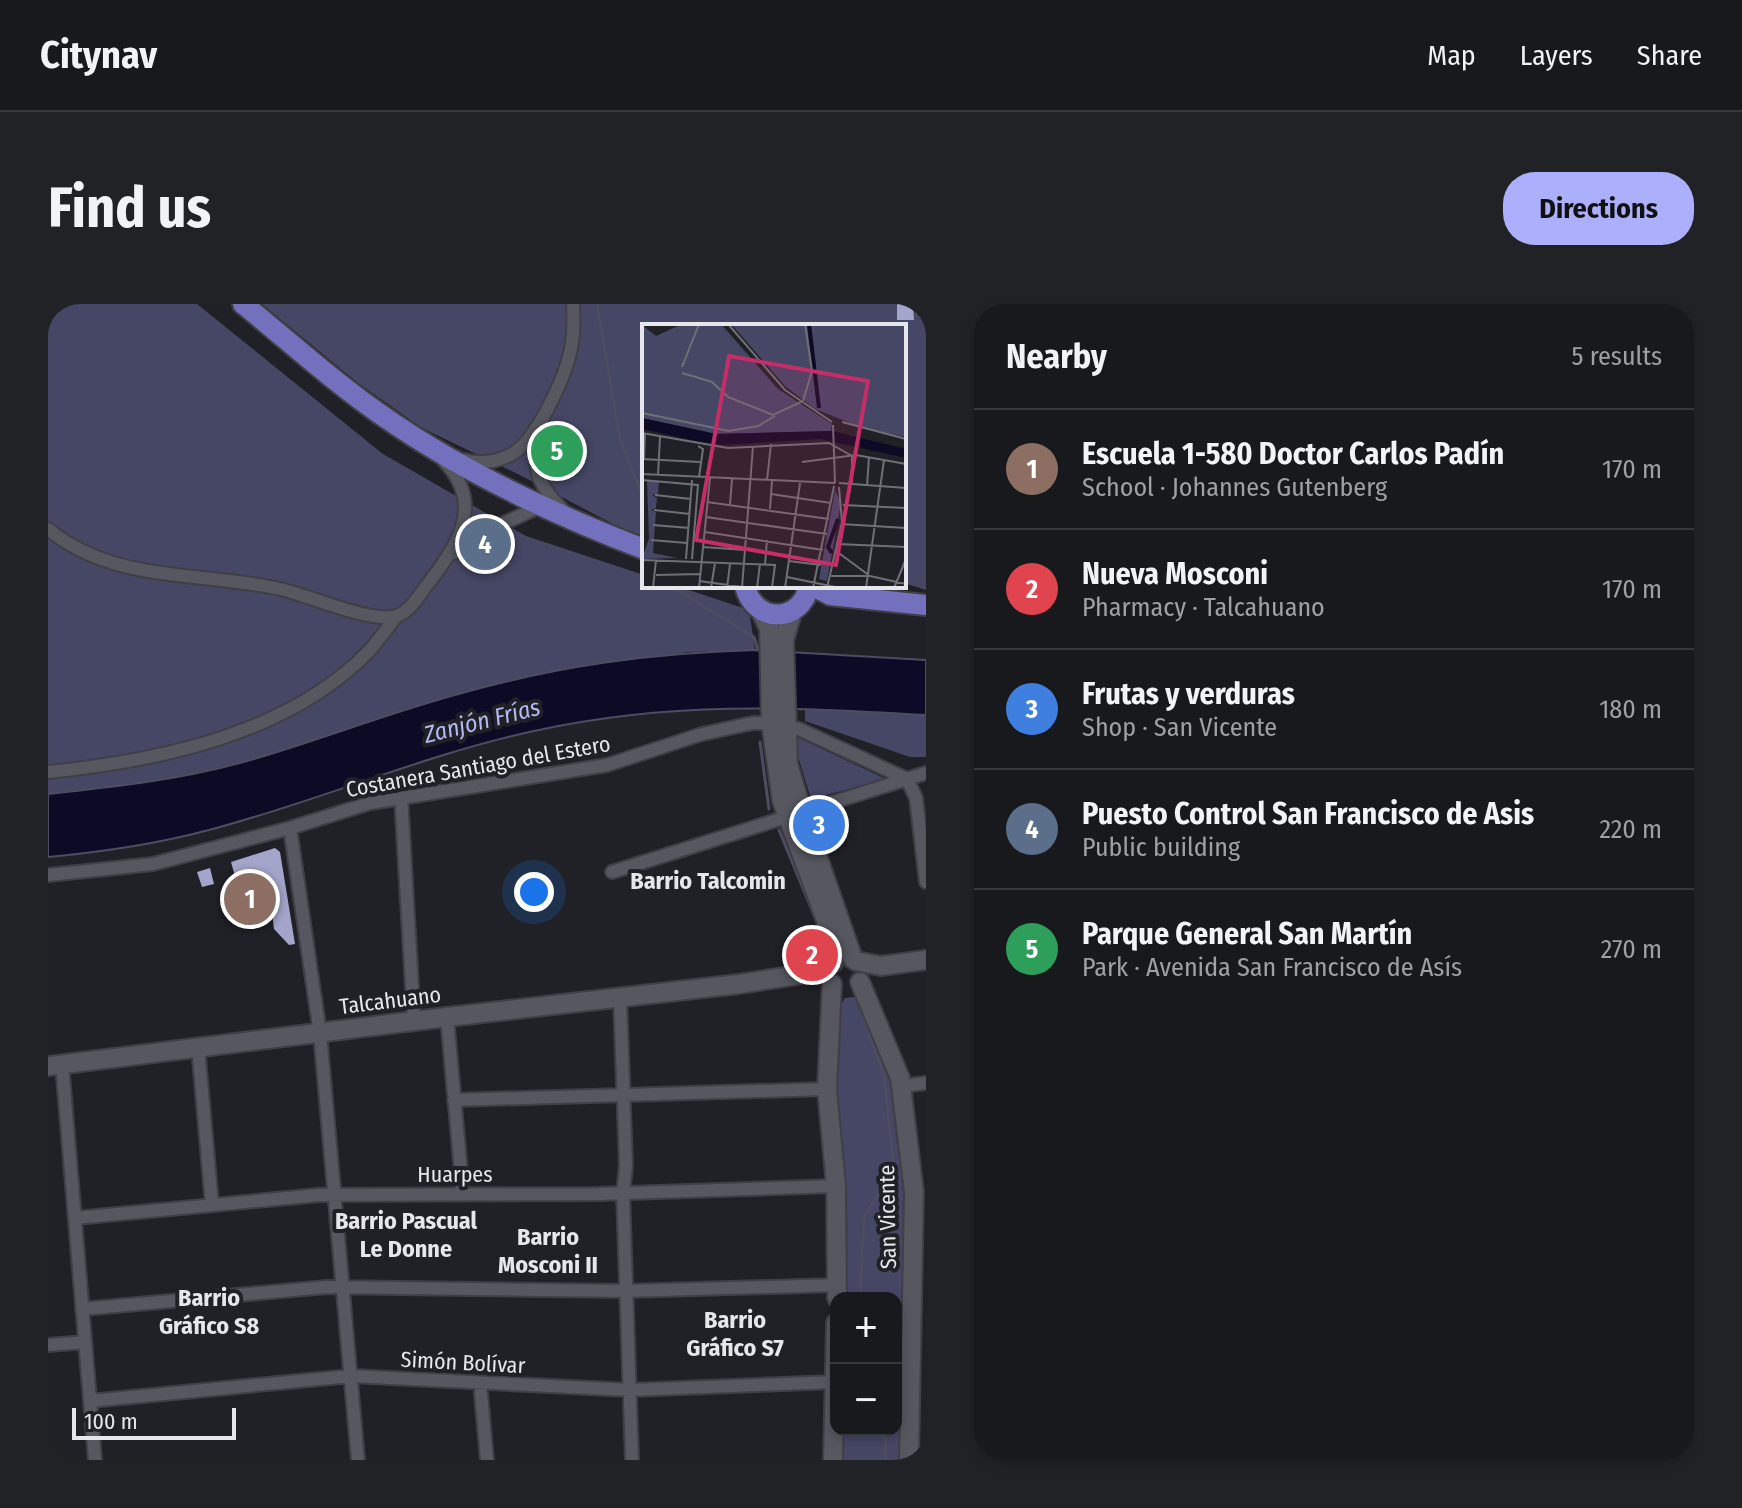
<!DOCTYPE html>
<meta charset="utf-8">
<style>
:root{--surface:#18191d;--page:#212226;--text:#f1f3f6;--muted:#9fa0a4;--line:#36383b;--accent:#acaffb}
body{margin:0;font-family:"Fira Sans Condensed",sans-serif;background:var(--page);color:var(--text)}
.controls{position:absolute;right:24px;bottom:24px;display:grid;overflow:hidden;border-radius:16px;box-shadow:0 4px 12px #0003}
.controls button{width:72px;height:72px;display:grid;place-items:center;padding:0;border:0;border-bottom:2px solid var(--line);background:var(--surface);color:var(--text);font:40px sans-serif}
.scale{position:absolute;left:24px;bottom:20px;width:164px;box-sizing:border-box;padding-left:8px;border:4px solid #e6e6eb;border-top:0;font-size:22px;line-height:28px;white-space:nowrap;color:#e6e6eb;-webkit-text-stroke:6px #202127;paint-order:stroke}
.you{position:absolute;left:486px;top:588px;width:28px;height:28px;margin:-20px;border:6px solid #fff;border-radius:50%;background:#1a73e8;box-shadow:0 0 0 12px #1a73e833}
.badge{display:grid;place-items:center;width:52px;height:52px;border-radius:50%;background:var(--accent);color:#fff;font-size:26px;font-weight:700}
.pin{position:absolute;translate:-50% -50%;border:4px solid #fff;box-shadow:0 2px 8px #0006}
.list{margin:0;padding:0;list-style:none}
h2{display:flex;justify-content:space-between;align-items:center;height:104px;margin:0;padding:0 32px;font-size:34px}
h2 small{font-size:26px;font-weight:400;color:var(--muted)}
.list li{display:grid;grid-template-columns:52px 1fr auto;gap:24px;align-items:center;box-sizing:border-box;height:120px;padding:0 32px;border-top:2px solid var(--line)}
.list b{display:block;font-size:30px;white-space:nowrap}
.list p{margin:0;font-size:26px;white-space:nowrap;color:var(--muted)}
.list em{font-size:26px;font-style:normal;color:var(--muted)}
.map{position:relative;flex:none;width:878px;height:1156px;overflow:hidden;border-radius:32px}
header{display:flex;align-items:center;gap:48px;box-sizing:border-box;height:112px;padding:0 40px;background:var(--surface);border-bottom:2px solid var(--line)}
header strong{font-size:38px}
nav{display:flex;gap:44px;margin-inline-start:auto;font-size:28px}
.intro{display:flex;align-items:center;justify-content:space-between;box-sizing:border-box;height:192px;padding:0 48px}
h1{margin:0;font-size:56px}
.button{padding:20px 36px;border-radius:32px;background:var(--accent);color:#111;font-size:28px;font-weight:700}
main{display:flex;gap:48px;padding:0 48px}
aside{flex:1;background:var(--surface);border-radius:32px;box-shadow:0 4px 12px #0003}
.map>svg:first-child{display:block}
.green{fill:#454765}
.water{fill:#0c0a24;stroke:#4d4c60;stroke-width:2}
.lines{fill:none;stroke-linecap:round;stroke-linejoin:round}
.stream{stroke:#4d4c60;stroke-width:3}
.building{fill:#a3a6ca}
.street-casing{stroke:#3f3f45;stroke-width:16}
.secondary-casing{stroke:#3f3f45;stroke-width:22}
.primary-casing{stroke:#3f3f45;stroke-width:24}
.street{stroke:#56575f;stroke-width:12}
.secondary{stroke:#56575f;stroke-width:18}
.primary{stroke:#7371bd;stroke-width:20}
.labels{text-anchor:middle;stroke-width:8;stroke-linejoin:round;paint-order:stroke}
.street-label{font-size:22px;fill:#e6e6eb;stroke:#202127}
.water-label{font-size:24px;font-style:italic;fill:#b5b9f3;stroke:#202127}
.neighbourhood-label{font-size:24px;font-weight:bold;fill:#e6e6eb;stroke:#202127}
.inset-river{fill:none;stroke:#0c0a24;stroke-width:4}
.inset-road{fill:none;stroke:#6f7075;stroke-width:2}
.view{fill:#c62d69;fill-opacity:0.15;stroke:#c62d69;stroke-width:4}
.inset-edge{fill:none;stroke:#e6e6eb;stroke-width:4}
</style>
<header>
<strong>Citynav</strong>
<nav><a>Map</a><a>Layers</a><a>Share</a></nav>
</header>
<div class="intro"><h1>Find us</h1><a class="button">Directions</a></div>
<main>
<div class="map">
<svg width="878" height="1156" viewBox="0 0 878 1156">
<rect width="100%" height="100%" fill="#202127"/>
<path class="green" d="M0,0H149L335,150L478,232L596,271V282H629L701,306L707,346L639,348L444,381L192,459L100,479L0,490Z
M214,0H878V286L856,279V22H596V232L586,231L468,169L374,124L310,79Z
M757,404L878,411V453H862L757,417Z
M749,433L838,475L763,495L745,436Z
M806,693L810,694L846,783L858,903L852,1156H795L796,1126H848V994H798V900L786,790L792,702L797,694Z"/>
<path class="water" d="M707,346L878,356V411C740,403 622,397 486,427C375,451 271,497 161,526C108,540 55,548 0,553V490C65,483 129,476 192,459C264,439 334,411 407,391C509,362 601,349 707,346Z"/>
<g class="lines">
<path class="stream" d="M549,0L572,135L596,196
M628,282L629,286L706,333L710,346
M712,438L721,505
M731,526L775,633
M809,695L836,772L846,864L816,913L812,994
M837,1156L838,1126"/>
</g>
<path class="building" d="M849,0H865L866,16H849Z
M227,544L232,548L247,640L241,641L226,625L224,608H218L216,592L221,591L217,570L189,579L183,558Z
M162,564L166,580L154,583L149,568Z"/>
<g class="lines">
<defs>
<path id="street" d="M495,119C484,159 484,176 515,206
M416,156C432,160 449,158 464,150C488,137 516,75 522,49C526,33 526,17 525,0
M0,225C67,280 153,267 232,285C263,292 315,316 344,313C360,311 370,293 379,281C409,242 438,201 396,157
M406,249L422,235L493,202
M0,468C110,457 241,430 321,347C331,336 339,324 348,313
M859,475L868,494L878,578
M353,492L366,717
M242,524L272,729L310,1156
M564,568L878,469
M0,571L105,560L242,524L322,499L559,461L654,430L705,419H723L751,425L859,475
M572,693L578,862L575,889L584,1156
M399,713L415,890
M150,743L164,901
M14,760L47,1156
M854,782L878,779
M406,796L779,785
M27,914L271,891L550,890L788,882
M34,1005L279,983L578,987L789,981
M0,1041L37,1038
M432,1079L439,1156
M42,1097L303,1072L582,1086L787,1078"/>
<path id="secondary" d="M712,306L721,324L723,419L734,497L786,638L788,648L785,659
M745,306L736,336L740,460L754,508L805,655
M808,657L833,662L878,656
M812,678L852,774L866,888L861,1156
M784,680L779,785L788,882L789,994
M0,762L399,713L691,680L769,668L783,660
M785,1156L788,1019"/>
<path id="primary" d="M195,0C235,32 273,67 314,97C400,161 496,207 596,245
M697,282C706,320 753,320 761,282
M765,282L782,291L878,301"/>
</defs>
<use href="#street" class="street-casing"/>
<use href="#secondary" class="secondary-casing"/>
<use href="#primary" class="primary-casing"/>
<use href="#street" class="street"/>
<use href="#secondary" class="secondary"/>
<use href="#primary" class="primary"/>
</g>
<g class="labels">
<g class="street-label">
<text transform="translate(430 462) rotate(-10)" y="8">Costanera Santiago del Estero</text>
<text transform="translate(342 696) rotate(-7)" y="8">Talcahuano</text>
<text x="407" y="878">Huarpes</text>
<text transform="translate(839 913) rotate(-91)" y="8">San Vicente</text>
<text transform="translate(415 1058) rotate(3)" y="8">Simón Bolívar</text>
</g>
<g class="water-label">
<text transform="translate(434 417) rotate(-14)" y="8">Zanjón Frías</text>
</g>
<g class="neighbourhood-label">
<text x="660" y="585">Barrio Talcomin</text>
<text x="358" y="925">Barrio Pascual<tspan x="358" dy="28">Le Donne</tspan></text>
<text x="500" y="941">Barrio<tspan x="500" dy="28">Mosconi II</tspan></text>
<text x="161" y="1002">Barrio<tspan x="161" dy="28">Gráfico S8</tspan></text>
<text x="687" y="1024">Barrio<tspan x="687" dy="28">Gráfico S7</tspan></text>
</g>
</g>
<g transform="translate(594 20)">
<rect width="264" height="264" fill="#202127"/>
<path d="M40,0H79L136,65L190,100L189,107L74,110L0,94V1L14,12ZM264,0V113L223,105L173,85L143,62L90,1ZM5,157L17,158L16,170L10,171L15,174L14,184L9,186L14,188L11,229L35,234L0,235L7,214ZM193,166L199,179L185,257L177,255Z" fill="#454765"/>
<path d="M0,94L74,110L190,107L264,125V134L178,115L81,121L54,117L0,105Z" fill="#0c0a24"/>
<path class="inset-river" d="M167,0L177,84M190,229L186,223L196,195"/>
<path class="inset-road" d="M86,0L143,66L190,98M40,43L57,0M40,49L70,58L86,73L131,91L159,78M161,77L170,47L163,0M0,89L87,107L116,102L133,92M200,98L264,115M191,101L193,159M0,109L86,124L187,119L210,132M56,122L61,125L57,153M0,135L58,138M2,135L3,109M160,138L214,131L264,140M0,150L193,159M16,151L18,113M0,156L56,161L50,235M125,156L129,120M197,159L264,164M210,161V132M225,162L227,133M129,170L189,179M13,171L49,175M65,178L187,195M88,180L90,155M201,181L264,184M128,185L130,157M12,186L48,190M64,193L185,210M199,200L264,204M11,201L47,204M63,208L181,226M9,216L45,219M195,220L264,223M61,223L104,226M194,227L228,252M44,235L50,156M0,236L133,241L130,264M147,237L179,241M123,241L125,216M14,251L58,250M189,252H228L264,260M145,253L198,264M57,257L101,263M11,264L14,236M57,264L68,154M69,264L73,239M85,264L88,240M100,264L111,122M115,264L118,240M143,264L158,159M171,264L192,162M185,264L200,198L197,163M224,264L242,136M252,264L264,235"/>
<path class="view" d="M87,32L226,57L194,241L54,216Z"/>
<rect width="264" height="264" class="inset-edge"/>
</g>
</svg>
<div class="controls">
<button>+</button>
<button>−</button>
</div>
<div class="scale">100 m</div>
<div class="you"></div>
<div class="pin badge" style="left:202px;top:595px;background:#8d6e63">1</div>
<div class="pin badge" style="left:764px;top:651px;background:#e0444e">2</div>
<div class="pin badge" style="left:771px;top:521px;background:#3f7fe0">3</div>
<div class="pin badge" style="left:437px;top:240px;background:#5c6f8a">4</div>
<div class="pin badge" style="left:509px;top:147px;background:#2e9e5b">5</div>
</div>
<aside>
<h2>Nearby<small>5 results</small></h2>
<ul class="list">
<li><span class="badge" style="background:#8d6e63">1</span><div><b>Escuela 1-580 Doctor Carlos Padín</b><p>School · Johannes Gutenberg</p></div><em>170 m</em></li>
<li><span class="badge" style="background:#e0444e">2</span><div><b>Nueva Mosconi</b><p>Pharmacy · Talcahuano</p></div><em>170 m</em></li>
<li><span class="badge" style="background:#3f7fe0">3</span><div><b>Frutas y verduras</b><p>Shop · San Vicente</p></div><em>180 m</em></li>
<li><span class="badge" style="background:#5c6f8a">4</span><div><b>Puesto Control San Francisco de Asis</b><p>Public building</p></div><em>220 m</em></li>
<li><span class="badge" style="background:#2e9e5b">5</span><div><b>Parque General San Martín</b><p>Park · Avenida San Francisco de Asís</p></div><em>270 m</em></li>
</ul>
</aside>
</main>
